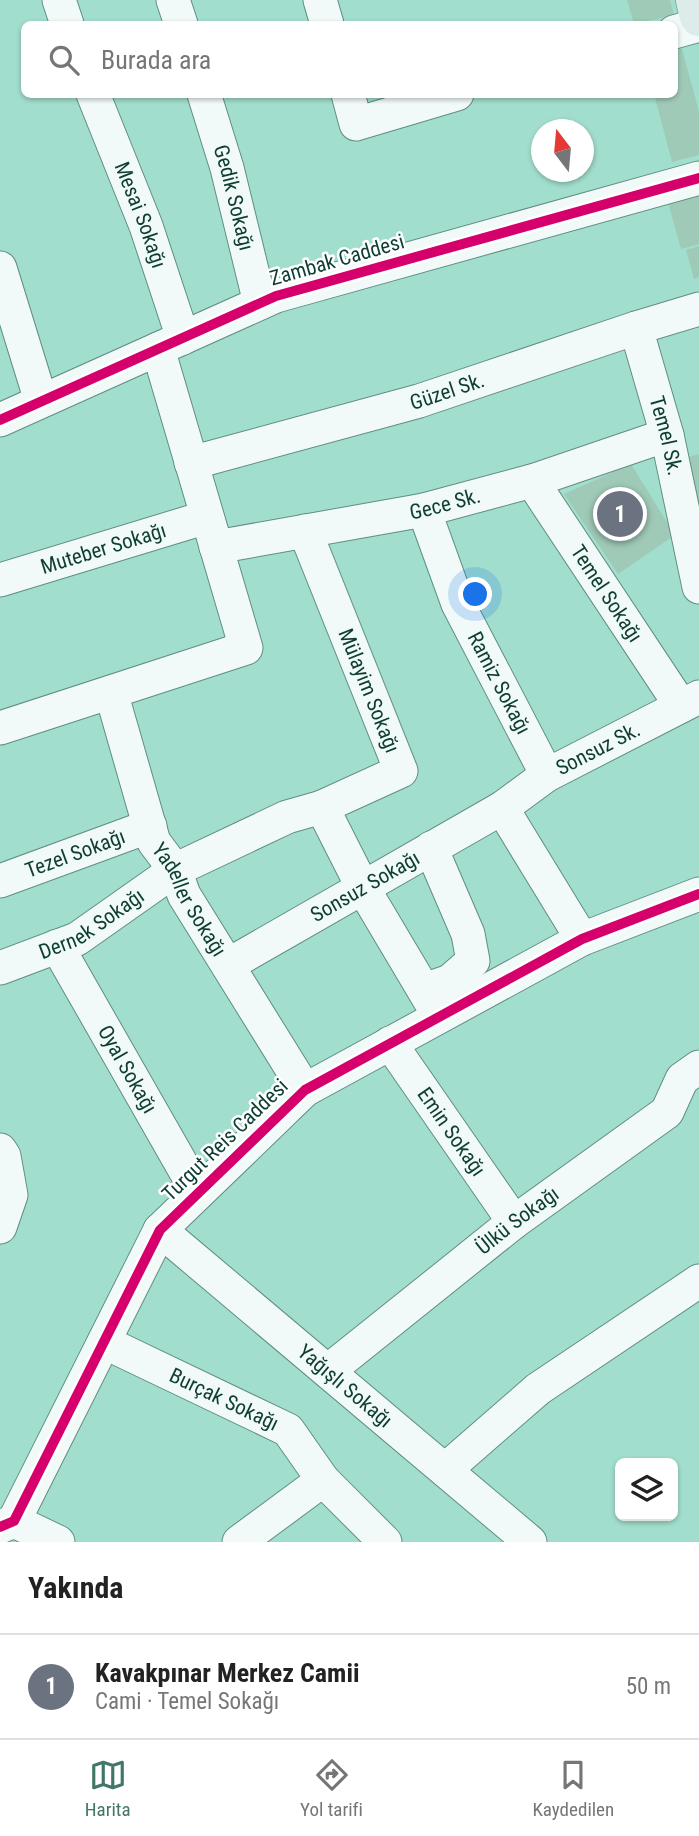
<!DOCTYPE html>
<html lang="tr">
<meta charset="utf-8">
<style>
:root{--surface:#fff;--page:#f6f6f6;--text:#222;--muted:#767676;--line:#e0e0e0;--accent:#427669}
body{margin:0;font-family:"Roboto Condensed",sans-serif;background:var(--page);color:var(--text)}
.controls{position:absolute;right:21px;bottom:21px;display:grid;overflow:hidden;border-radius:10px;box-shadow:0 2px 5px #0004}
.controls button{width:63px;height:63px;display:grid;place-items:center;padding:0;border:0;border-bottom:2px solid var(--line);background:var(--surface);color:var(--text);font:35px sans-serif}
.compass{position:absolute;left:531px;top:119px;width:63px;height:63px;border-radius:50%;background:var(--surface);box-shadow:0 2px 5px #0004;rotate:344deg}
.you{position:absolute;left:476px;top:595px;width:24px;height:24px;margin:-18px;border:5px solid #fff;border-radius:50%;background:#1a73e8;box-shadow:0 0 0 10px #1a73e833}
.badge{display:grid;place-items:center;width:46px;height:46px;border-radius:50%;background:var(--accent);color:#fff;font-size:23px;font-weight:700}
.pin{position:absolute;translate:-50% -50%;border:4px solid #fff;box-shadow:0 2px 7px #0006}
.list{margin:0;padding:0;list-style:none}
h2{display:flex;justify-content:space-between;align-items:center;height:91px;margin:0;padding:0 28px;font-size:30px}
h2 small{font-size:23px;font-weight:400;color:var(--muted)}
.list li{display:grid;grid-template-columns:46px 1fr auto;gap:21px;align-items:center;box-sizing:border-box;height:105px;padding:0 28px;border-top:2px solid var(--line)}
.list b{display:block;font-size:26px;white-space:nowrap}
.list p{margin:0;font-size:23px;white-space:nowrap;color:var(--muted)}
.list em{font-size:23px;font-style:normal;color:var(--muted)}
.icon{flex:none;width:38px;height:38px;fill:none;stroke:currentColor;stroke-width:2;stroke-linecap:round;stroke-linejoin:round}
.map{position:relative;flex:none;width:699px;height:1542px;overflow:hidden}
.search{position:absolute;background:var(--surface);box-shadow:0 2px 5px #0004;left:21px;right:21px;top:21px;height:77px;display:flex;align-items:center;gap:18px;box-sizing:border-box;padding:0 24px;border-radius:10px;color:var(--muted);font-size:26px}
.sheet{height:196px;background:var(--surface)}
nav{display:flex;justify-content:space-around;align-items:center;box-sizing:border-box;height:98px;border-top:2px solid var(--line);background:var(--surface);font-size:19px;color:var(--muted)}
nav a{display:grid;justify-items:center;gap:4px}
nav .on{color:var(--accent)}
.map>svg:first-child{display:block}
.building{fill:#a0cab8}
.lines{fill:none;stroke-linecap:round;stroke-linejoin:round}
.minor-casing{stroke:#608e82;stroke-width:35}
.major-casing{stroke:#85b0a5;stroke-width:40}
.minor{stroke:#f1faf8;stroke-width:33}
.major{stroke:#dcece8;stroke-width:38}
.cycleway-casing{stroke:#fff;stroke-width:15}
.cycleway{stroke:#d6006c;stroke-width:10}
.labels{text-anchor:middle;stroke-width:5;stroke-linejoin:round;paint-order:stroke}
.street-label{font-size:21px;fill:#0e3e33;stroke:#fff}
</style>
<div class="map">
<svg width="699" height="1542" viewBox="0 0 699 1542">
<rect width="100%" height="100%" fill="#a2decd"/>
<path class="building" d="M627,0H670L674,15L634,24Z
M681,45L699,112V155L672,162L654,94H674V47Z
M699,190V244L681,249L667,199Z
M699,246V277L694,279L686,250Z
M699,454V503L694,504L682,459Z
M631,464L675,535L618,574L564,494Z"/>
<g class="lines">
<defs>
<g id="minor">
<path d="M59,0L67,24"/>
<path d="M173,0L181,24"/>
<path d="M320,0L327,24"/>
<path d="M674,32L699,25"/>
<path id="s1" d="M93,94L146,226L183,338"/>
<path id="s2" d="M204,94L227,168L260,303"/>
<path d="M348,94L356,124L457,94"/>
<path d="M0,268L41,401"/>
<path id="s3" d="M636,328L667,435L699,587"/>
<path d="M0,420L276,296L699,178"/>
<path id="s4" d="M191,463L419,401L636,328L699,309"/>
<path id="s5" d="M532,481L681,706"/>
<path id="s6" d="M424,510L458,604L547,775"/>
<path id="s7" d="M305,531L401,771L322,807"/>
<path id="s8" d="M216,547L424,510L532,481L667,435"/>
<path id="s9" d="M0,580L207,517"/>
<path id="s10" d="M111,692L154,842L175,870L184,895L305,1090"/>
<path d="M0,728L246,648L158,349"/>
<path d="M502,808L582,939"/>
<path id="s11" d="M0,881L150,826"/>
<path id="s12" d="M57,946L198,1193"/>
<path id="s13" d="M228,965L502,808L547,775L699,697"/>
<path id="s14" d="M0,968L77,939L175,870L287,817L322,807L363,888L439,1016"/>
<path d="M424,990L450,981L473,961L468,934L431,848"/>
<path id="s15" d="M390,1043L514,1222"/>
<path d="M0,1150L4,1156L11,1195L0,1227"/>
<path id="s16" d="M160,1230L530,1542"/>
<path id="s17" d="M104,1342L288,1430L323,1480L385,1542"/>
<path id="s18" d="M328,1371L514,1222L667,1112L682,1079L699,1067"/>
<path d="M445,1470L538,1389L699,1281"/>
<path d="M14,1521L58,1542"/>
<path d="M0,1527L14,1521L160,1230L305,1090L582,939L699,894"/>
<path d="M239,1542L323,1480"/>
</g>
<path id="major" d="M695,0L699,17"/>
</defs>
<use href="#minor" class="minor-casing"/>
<use href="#major" class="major-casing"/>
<use href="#minor" class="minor"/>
<use href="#major" class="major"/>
<defs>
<path id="cycleway" d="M0,420L276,296L699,178
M0,1527L14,1521L160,1230L305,1090L582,939L699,894"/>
</defs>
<use href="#cycleway" class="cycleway-casing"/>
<use href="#cycleway" class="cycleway"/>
</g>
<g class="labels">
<g class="street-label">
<text dy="7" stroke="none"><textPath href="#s2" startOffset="108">Gedik Sokağı</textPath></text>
<text dy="7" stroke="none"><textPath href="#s1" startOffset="130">Mesai Sokağı</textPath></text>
<text transform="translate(337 260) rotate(-16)" y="7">Zambak Caddesi</text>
<text dy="7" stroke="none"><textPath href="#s4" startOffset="266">Güzel Sk.</textPath></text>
<text dy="7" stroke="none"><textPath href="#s3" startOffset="112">Temel Sk.</textPath></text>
<text dy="7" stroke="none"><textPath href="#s8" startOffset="233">Gece Sk.</textPath></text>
<text dy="7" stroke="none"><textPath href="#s9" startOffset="108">Muteber Sokağı</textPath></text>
<text dy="7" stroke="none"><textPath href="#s5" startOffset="135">Temel Sokağı</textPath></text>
<text dy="7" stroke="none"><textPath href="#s6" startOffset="189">Ramiz Sokağı</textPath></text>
<text dy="7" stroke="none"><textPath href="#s7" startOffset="172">Mülayim Sokağı</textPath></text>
<text dy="7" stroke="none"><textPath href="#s13" startOffset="429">Sonsuz Sk.</textPath></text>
<text dy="7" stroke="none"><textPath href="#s11" startOffset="80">Tezel Sokağı</textPath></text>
<text dy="7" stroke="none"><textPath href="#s13" startOffset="158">Sonsuz Sokağı</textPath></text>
<text dy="7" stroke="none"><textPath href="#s10" startOffset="224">Yadeller Sokağı</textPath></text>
<text dy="7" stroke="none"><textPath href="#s14" startOffset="102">Dernek Sokağı</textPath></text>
<text dy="7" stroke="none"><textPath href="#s12" startOffset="142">Oyal Sokağı</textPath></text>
<text dy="7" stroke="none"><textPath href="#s15" startOffset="108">Emin Sokağı</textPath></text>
<text transform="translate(225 1140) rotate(-44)" y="7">Turgut Reis Caddesi</text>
<text dy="7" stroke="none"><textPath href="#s18" startOffset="242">Ülkü Sokağı</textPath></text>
<text dy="7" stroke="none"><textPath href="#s16" startOffset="242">Yağışlı Sokağı</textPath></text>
<text dy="7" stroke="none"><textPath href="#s17" startOffset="133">Burçak Sokağı</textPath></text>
</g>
</g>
</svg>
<div class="controls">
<button><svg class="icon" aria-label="layers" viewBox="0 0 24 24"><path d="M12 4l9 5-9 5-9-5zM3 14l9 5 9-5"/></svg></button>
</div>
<svg class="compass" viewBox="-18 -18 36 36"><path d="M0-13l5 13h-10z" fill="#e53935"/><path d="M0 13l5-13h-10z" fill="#767676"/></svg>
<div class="you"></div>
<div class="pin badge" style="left:620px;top:514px;background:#6b7280">1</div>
<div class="search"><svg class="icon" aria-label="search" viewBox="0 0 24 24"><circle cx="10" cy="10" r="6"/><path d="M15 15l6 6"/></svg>Burada ara</div>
</div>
<section class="sheet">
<h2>Yakında<small></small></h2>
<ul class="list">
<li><span class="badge" style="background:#6b7280">1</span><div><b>Kavakpınar Merkez Camii</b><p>Cami · Temel Sokağı</p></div><em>50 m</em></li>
</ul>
</section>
<nav>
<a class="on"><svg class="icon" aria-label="map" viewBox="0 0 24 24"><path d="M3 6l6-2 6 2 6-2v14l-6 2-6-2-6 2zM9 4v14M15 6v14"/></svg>Harita</a>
<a><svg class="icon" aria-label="directions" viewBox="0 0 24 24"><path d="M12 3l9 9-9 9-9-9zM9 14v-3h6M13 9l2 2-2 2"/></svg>Yol tarifi</a>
<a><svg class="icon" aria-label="saved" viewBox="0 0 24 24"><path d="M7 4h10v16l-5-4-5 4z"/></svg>Kaydedilen</a>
</nav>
